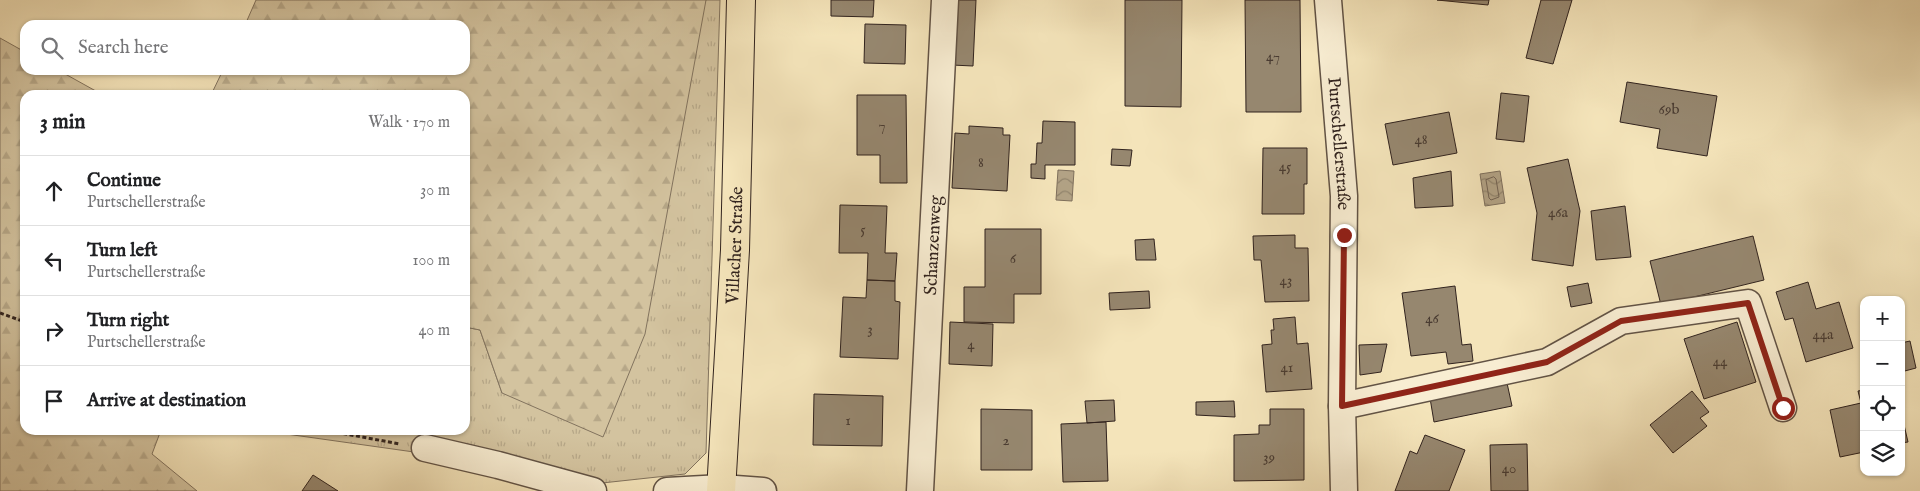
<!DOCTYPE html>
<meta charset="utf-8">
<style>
:root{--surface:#fff;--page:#f6f6f6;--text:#202124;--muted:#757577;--line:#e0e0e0}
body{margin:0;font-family:"IM FELL English",serif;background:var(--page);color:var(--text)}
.controls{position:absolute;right:15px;bottom:15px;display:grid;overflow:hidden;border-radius:10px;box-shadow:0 1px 4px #0004}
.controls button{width:45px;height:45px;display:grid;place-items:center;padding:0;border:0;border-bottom:1px solid var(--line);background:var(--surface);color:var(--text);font:25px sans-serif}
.stop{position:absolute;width:15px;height:15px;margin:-11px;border:4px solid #8f2418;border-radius:50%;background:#fff}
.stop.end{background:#8f2418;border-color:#fff;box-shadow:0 1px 5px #0008}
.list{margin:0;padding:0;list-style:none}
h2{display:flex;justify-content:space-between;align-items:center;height:65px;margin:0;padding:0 20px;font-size:21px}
h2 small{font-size:16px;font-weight:400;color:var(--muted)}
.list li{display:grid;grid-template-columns:32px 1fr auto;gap:15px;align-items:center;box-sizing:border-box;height:70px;padding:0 20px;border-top:1px solid var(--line)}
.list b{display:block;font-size:19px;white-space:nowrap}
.list p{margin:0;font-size:16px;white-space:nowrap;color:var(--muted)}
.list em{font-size:16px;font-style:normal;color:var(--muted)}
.icon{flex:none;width:28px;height:28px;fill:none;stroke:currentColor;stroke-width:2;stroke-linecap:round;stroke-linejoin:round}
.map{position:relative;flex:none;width:1920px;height:491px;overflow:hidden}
.search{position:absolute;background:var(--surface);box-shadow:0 1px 4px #0004;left:20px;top:20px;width:450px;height:55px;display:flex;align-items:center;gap:12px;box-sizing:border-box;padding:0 18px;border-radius:15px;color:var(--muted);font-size:19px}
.panel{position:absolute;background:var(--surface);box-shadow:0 1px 4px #0004;left:20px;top:90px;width:450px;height:345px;border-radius:15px}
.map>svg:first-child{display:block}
.grass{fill:url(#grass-tufts);stroke:#82735e}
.forest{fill:url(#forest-firs);stroke:#82735e}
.water{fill:url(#water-waves);stroke:#7e6f5c}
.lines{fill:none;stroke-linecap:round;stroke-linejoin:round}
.shore{stroke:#726252;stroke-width:1}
.building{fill:#96876f;stroke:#31231e}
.street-casing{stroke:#625345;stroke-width:29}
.primary-casing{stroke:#31231e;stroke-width:30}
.path{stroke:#31231e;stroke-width:3;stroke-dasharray:4 2.5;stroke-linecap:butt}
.street{stroke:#f8edd2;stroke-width:26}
.primary{stroke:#f4e4ba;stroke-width:28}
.route{stroke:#8f2418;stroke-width:6}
.labels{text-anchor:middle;stroke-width:4.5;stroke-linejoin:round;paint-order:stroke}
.number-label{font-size:15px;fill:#4a3c32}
.street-label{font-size:18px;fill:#31231e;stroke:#f8edd2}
</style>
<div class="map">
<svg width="1920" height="491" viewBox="0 0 1920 491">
<defs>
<pattern id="grass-tufts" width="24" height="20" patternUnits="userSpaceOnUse" patternTransform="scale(1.25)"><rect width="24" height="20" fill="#d3c39f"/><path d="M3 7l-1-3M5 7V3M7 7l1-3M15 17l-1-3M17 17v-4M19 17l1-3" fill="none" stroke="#b6a788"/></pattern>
<pattern id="forest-firs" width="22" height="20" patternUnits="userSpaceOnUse" patternTransform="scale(1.25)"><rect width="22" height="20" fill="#d3c39f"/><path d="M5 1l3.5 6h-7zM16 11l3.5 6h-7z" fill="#b6a788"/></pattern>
<pattern id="water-waves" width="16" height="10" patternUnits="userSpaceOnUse" patternTransform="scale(1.25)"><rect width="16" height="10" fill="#b2a285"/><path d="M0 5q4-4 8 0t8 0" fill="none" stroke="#91846c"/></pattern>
</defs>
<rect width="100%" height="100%" fill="#f4e4ba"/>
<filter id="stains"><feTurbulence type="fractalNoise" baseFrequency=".004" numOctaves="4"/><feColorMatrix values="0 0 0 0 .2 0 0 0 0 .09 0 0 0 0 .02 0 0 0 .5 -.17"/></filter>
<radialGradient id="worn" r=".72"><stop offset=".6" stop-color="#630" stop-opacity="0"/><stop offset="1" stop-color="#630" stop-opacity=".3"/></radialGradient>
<path class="grass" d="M706,0H720L706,453L685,474L602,483L421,453L258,430H465V327L480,330L502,393Z"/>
<path class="forest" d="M256,0H706L645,334L603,437L502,393L480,330L465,327V95H211L223,70H465V25H245Z
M0,38L25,52V70H58L103,95H25V430H161L152,454L197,491H0Z"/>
<path class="water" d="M1058,170L1074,171L1072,201L1056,200Z
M1500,171L1505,203L1485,206L1480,174Z"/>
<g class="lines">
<path class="shore" d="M1494,177L1496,179L1499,197L1491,200L1489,198L1486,180Z"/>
</g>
<path class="building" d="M831,0H874L873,17L831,16Z
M955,0H976L973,66L952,65Z
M1125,0H1182L1181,107L1125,106Z
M1245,0H1300L1301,112H1246Z
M1437,0H1489L1488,5Z
M1541,0H1572L1553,64L1526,58Z
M865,24L906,25L905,64L864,63Z
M1627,82L1717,96L1707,156L1657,148L1660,129L1620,122Z
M1501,93L1529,96L1524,142L1496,139Z
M857,95H906L907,183H880V155H857Z
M1449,112L1457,153L1393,165L1385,124Z
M1043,121L1075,122V165H1045V179L1031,178V164H1036L1037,143H1042Z
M969,126L1003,128V135H1010L1007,191L952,188L955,133L969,134Z
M1263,148H1307V184H1304V214H1262Z
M1112,149L1132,150L1130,166L1111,165Z
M1568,159L1580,211L1573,266L1532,260L1537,213L1527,168Z
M1451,171L1453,206L1415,208L1413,178Z
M840,205L887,206L885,253H897L895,281L867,280L868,253H839Z
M1625,206L1631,257L1596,260L1591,211Z
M985,229H1041V294H1014V323L964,322V287H985Z
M1295,235V248H1308L1309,301L1265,302L1261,260H1254L1253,236Z
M1753,236L1764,280L1661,305L1650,261Z
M1154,239L1156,260H1136L1135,240Z
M867,280L895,281V301L900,302L898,359L840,357L843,297L866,298Z
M1808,282L1816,309L1839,302L1853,348L1806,362L1793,318L1785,320L1776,292Z
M1588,283L1592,303L1571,307L1567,287Z
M1455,286L1462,345L1471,344L1473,361L1448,364L1446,352L1411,356L1402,293Z
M1149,291L1150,308L1110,310L1109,293Z
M1295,317L1297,344L1308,343L1312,389L1266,392L1262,345L1272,344L1271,330H1274L1273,319Z
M950,322L993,324L992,366L949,364Z
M1737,322L1756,382L1704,399L1684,339Z
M1910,341L1916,368L1901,372V343Z
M1387,344L1381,372L1360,375L1359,345Z
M1507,383L1512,406L1434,422L1430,398Z
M1864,390V452L1840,457L1830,410L1861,403L1858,391Z
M1692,391L1709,412L1700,418L1707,426L1673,453L1650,425Z
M814,394L883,396L882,446L813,445Z
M1114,400L1115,421L1087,423L1085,401Z
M1234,401L1235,417L1196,415V402Z
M981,409L1032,410V470H981Z
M1270,409H1304V480L1234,481V435L1259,434V425H1270Z
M1901,412L1908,442L1901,443Z
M1106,422L1108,481L1063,482L1061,424Z
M1425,435L1465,450L1449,491H1395L1410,451L1417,454Z
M1527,444L1528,491H1491L1490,445Z
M313,475L338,491H302Z"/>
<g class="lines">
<defs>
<g id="street">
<path id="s1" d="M1328,0L1344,196L1342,406L1344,491"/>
<path d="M1342,406L1547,362L1621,321L1748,303L1783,408"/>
<path d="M425,448L498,465L593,491"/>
<path d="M667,491L722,488L763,491"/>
<path id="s2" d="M920,491L945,0"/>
</g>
<g id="primary">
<path id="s3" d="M721,491L735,250L741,0"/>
</g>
</defs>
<use href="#street" class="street-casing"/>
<use href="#primary" class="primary-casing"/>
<path class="path" d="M0,313L25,322
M324,430L400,444"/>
<use href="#street" class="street"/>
<use href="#primary" class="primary"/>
</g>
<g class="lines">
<path class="route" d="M1344,235L1342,406L1547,362L1621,321L1748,303L1783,408"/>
</g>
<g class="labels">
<g class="number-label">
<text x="1273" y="61">47</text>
<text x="1669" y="114">69b</text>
<text x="882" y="130">7</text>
<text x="1421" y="144">48</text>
<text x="981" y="167">8</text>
<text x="1285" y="171">45</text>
<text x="1558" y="217">46a</text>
<text x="863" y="234">5</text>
<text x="1013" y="263">6</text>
<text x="1286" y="285">43</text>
<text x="1432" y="323">46</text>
<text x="870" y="334">3</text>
<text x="1823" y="339">44a</text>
<text x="971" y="349">4</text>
<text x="1720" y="366">44</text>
<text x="1287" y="372">41</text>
<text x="848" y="425">1</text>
<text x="1006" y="445">2</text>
<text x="1269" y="462">39</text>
<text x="1509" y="473">40</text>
</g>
<g class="street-label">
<text dy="6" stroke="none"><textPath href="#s1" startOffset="144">Purtschellerstraße</textPath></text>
<text dy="6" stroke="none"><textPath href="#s2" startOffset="246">Schanzenweg</textPath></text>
<text dy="6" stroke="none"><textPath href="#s3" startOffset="246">Villacher Straße</textPath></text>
</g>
</g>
<rect width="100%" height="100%" filter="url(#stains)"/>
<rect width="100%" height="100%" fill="url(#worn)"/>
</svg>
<div class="controls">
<button>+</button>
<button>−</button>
<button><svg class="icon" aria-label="locate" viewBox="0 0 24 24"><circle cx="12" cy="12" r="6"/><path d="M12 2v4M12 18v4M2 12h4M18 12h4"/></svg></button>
<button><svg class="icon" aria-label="layers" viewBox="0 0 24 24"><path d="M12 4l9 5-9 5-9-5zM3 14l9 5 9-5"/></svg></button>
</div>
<div class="stop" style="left:1783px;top:408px"></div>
<div class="stop end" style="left:1344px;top:235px"></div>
<div class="search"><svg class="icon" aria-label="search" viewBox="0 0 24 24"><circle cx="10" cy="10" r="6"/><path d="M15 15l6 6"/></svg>Search here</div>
<section class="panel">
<h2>3 min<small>Walk · 170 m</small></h2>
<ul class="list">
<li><svg class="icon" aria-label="ahead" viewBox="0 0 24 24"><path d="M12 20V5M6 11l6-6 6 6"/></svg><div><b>Continue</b><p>Purtschellerstraße</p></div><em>30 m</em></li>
<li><svg class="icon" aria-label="left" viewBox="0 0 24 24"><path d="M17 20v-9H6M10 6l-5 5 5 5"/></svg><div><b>Turn left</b><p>Purtschellerstraße</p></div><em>100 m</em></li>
<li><svg class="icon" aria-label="right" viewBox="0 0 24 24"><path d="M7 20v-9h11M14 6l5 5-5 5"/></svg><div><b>Turn right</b><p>Purtschellerstraße</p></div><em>40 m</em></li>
<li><svg class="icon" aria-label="arrive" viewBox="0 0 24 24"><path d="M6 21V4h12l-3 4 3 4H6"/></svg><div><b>Arrive at destination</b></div></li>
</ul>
</section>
</div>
